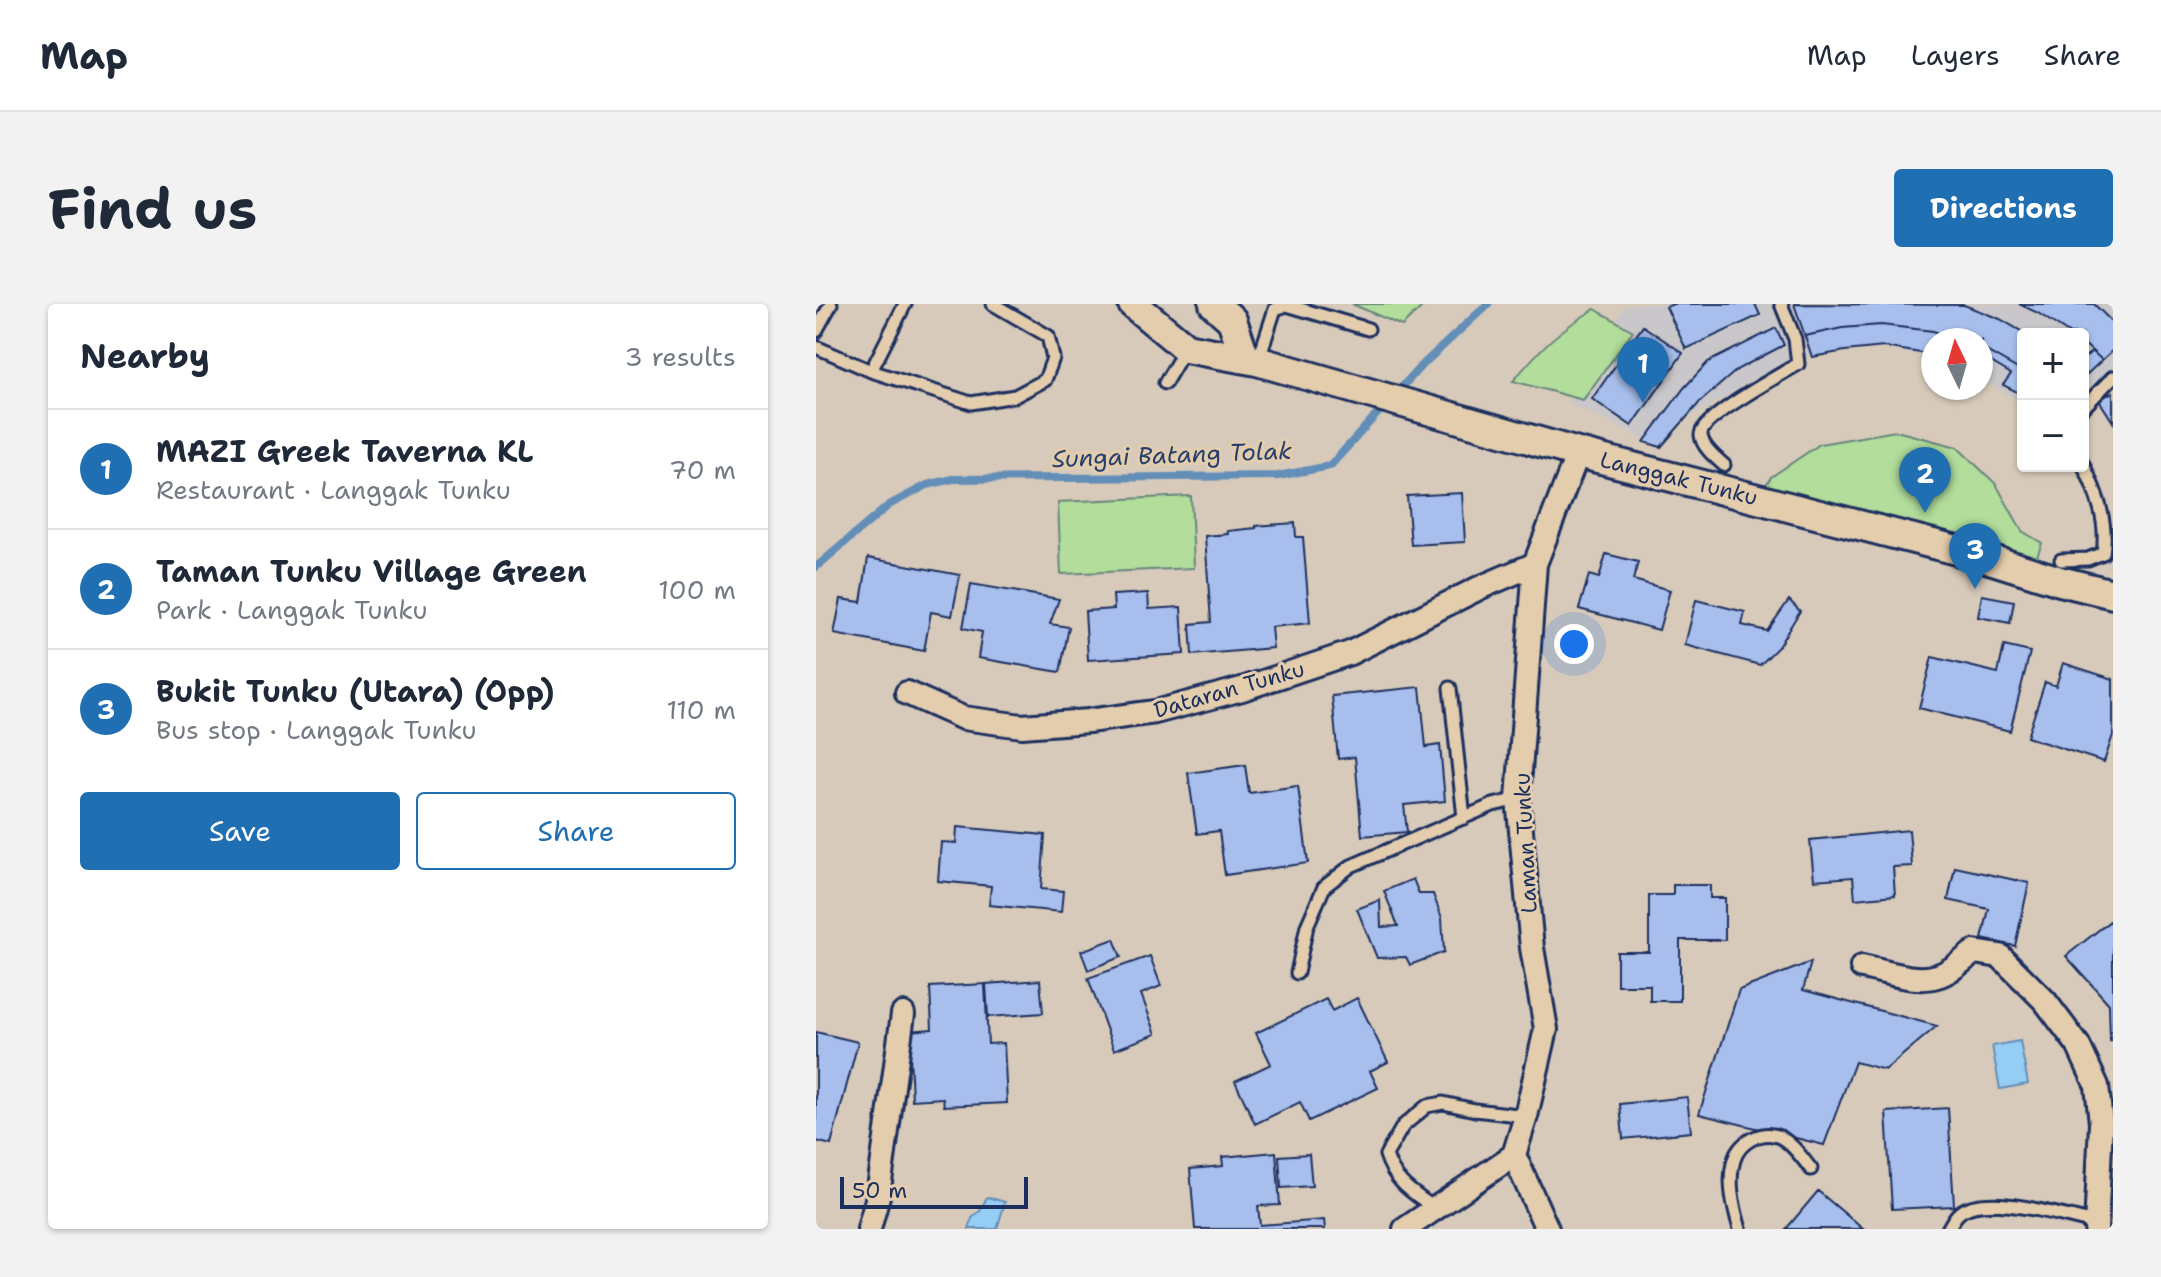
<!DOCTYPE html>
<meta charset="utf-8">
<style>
:root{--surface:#fff;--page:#f2f2f3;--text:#1f2937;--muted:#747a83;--line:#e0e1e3;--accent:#1f6fb2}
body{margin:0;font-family:"Shantell Sans",sans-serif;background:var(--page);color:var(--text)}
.controls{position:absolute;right:24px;top:24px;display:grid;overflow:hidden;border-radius:8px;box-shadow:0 2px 6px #0004}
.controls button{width:72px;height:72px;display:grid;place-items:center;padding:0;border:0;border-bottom:2px solid var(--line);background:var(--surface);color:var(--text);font:40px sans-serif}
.compass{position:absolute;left:1105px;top:24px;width:72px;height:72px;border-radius:50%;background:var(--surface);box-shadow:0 2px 6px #0004;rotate:355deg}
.scale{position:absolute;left:24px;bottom:20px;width:188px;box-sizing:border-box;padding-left:8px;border:4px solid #1b2f5e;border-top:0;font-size:22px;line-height:28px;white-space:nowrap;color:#1b2f5e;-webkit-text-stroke:6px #e3cdad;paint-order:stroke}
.you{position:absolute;left:758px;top:340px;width:28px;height:28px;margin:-20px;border:6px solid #fff;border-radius:50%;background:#1a73e8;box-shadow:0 0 0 12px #1a73e833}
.badge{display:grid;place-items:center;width:52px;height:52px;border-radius:50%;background:var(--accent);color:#fff;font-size:26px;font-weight:700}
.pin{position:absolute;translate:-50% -66px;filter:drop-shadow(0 2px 4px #0008)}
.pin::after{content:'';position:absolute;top:42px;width:28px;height:24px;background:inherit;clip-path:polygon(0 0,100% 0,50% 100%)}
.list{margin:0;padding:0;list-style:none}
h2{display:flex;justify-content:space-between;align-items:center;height:104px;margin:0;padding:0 32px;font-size:34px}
h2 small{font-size:26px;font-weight:400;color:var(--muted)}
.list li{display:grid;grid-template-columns:52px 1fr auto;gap:24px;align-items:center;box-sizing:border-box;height:120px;padding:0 32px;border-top:2px solid var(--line)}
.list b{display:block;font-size:30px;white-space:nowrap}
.list p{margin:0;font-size:26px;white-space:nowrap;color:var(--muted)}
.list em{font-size:26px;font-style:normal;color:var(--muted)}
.actions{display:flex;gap:16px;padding:24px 32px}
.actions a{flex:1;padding:18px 0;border:2px solid var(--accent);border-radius:8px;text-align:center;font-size:28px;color:var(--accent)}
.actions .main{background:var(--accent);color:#fff}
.map{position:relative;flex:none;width:1297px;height:925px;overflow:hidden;border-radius:8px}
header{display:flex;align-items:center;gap:48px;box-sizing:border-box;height:112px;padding:0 40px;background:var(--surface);border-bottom:2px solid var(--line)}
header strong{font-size:38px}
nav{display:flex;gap:44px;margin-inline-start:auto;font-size:28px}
.intro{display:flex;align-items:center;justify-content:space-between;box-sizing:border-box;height:192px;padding:0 48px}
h1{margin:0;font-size:56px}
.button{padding:20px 36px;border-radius:8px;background:var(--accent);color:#fff;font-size:28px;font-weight:700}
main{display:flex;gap:48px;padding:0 48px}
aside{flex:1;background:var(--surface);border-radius:8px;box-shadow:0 2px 6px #0004}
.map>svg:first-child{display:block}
.built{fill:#c9c7c9}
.green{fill:#b2dd9b;stroke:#66867c;stroke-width:2}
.water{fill:#95cdf4;stroke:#648eb8;stroke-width:2}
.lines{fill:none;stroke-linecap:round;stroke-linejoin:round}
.stream{stroke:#648eb8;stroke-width:8}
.building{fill:#a8bfed;stroke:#1b2f5e;stroke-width:2}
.service-casing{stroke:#1b2f5e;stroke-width:17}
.minor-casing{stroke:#1b2f5e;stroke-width:28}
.tertiary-casing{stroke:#1b2f5e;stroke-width:34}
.service{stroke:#e3cdad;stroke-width:11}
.minor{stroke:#e3cdad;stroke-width:22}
.tertiary{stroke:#e3cdad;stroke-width:28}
.labels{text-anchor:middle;stroke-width:6;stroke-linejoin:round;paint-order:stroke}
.street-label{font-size:22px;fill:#1b2f5e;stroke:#e3cdad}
.water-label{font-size:24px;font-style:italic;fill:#273f6d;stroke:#e3cdad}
</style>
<header>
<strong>Map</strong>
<nav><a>Map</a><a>Layers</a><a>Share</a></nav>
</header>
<div class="intro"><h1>Find us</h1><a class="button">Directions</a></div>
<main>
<aside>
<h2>Nearby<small>3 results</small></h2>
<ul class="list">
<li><span class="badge">1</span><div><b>MAZI Greek Taverna KL</b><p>Restaurant · Langgak Tunku</p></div><em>70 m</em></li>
<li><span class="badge">2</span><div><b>Taman Tunku Village Green</b><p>Park · Langgak Tunku</p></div><em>100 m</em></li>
<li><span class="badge">3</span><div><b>Bukit Tunku (Utara) (Opp)</b><p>Bus stop · Langgak Tunku</p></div><em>110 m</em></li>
</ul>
<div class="actions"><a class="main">Save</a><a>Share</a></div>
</aside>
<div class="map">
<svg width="1297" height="925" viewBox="0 0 1297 925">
<rect width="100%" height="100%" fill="#d7caba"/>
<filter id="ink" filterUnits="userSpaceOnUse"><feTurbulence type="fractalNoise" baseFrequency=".0125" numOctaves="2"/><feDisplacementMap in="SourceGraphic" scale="16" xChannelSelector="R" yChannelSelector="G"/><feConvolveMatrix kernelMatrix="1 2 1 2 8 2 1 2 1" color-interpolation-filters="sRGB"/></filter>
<g filter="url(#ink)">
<path class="built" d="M813,0H1297V82L1267,109V30H1207V100L1165,75V36H1117V54L1049,42L975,56L832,136L753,99L808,3Z"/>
<path class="green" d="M536,0H609L586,22Z
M779,5L817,27L767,96L697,77C725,44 741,27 779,5Z
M1080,127L1141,143L1180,180L1206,227L1226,239L1220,255L944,190L955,173L1004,140Z
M375,192L378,264L245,270L242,198Z"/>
<path class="water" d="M1204,737L1212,780L1184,785L1176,742Z
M171,893L189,898L181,925H153L156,914L164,907Z"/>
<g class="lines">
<path class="stream" d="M580,90L603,64L672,0
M0,263L73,201L111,181L137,175L462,172L514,162L570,100"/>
</g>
<path class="building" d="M857,0H939L944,11L870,45L850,3Z
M978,0L1148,1L1184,15L1210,30H1207V68L1165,44V36H1147L1117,27L1065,21L1026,24L989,32Z
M1203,0H1278L1297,19V46L1286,56L1267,39V30H1254L1222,9Z
M1065,21L1117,27L1147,36H1117V51L1068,43L1029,47L996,53L989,32L1026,24Z
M827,22L867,49L816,122L776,95Z
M960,24L968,41L922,65L884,98L845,143L828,138L868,84L892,58Z
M1165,44L1207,68V91L1187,81L1195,70L1175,58L1167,68L1165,67Z
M1276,47L1286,56L1267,74V55Z
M1297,88V118L1283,96Z
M646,189L649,238L595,241L591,192Z
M479,219L480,233H487L494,319L455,323L457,344L376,351L374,320L395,318L389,232L412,230L411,227L440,224V222Z
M790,250L822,258L817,276L854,286L843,326L763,305L773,271L783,274Z
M52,254L144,271L136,312L115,308L108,347L18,330L25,295L45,298Z
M155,280L243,295L234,320L253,323L244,368L162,354L166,328L147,324Z
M332,289L333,305L365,303L368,350L272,356L269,307L298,305L297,291Z
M1166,291L1198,297L1194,319L1162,313Z
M880,296L929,308L926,321L951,327L973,296L984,307L962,343L944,361L869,341Z
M1188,342L1214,348L1194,427L1103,404L1116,353L1182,369Z
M1247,359L1297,375V431L1288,458L1211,433L1229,378L1240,382Z
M604,383L610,443L624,441L629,497L588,501L591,528L546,532L539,453L522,455L516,392Z
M429,461L433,489L482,482L492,559L409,571L403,527L381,530L372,469Z
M141,523L229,531L225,585L247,587L245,608L173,601L175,582L122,577L125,538L140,539Z
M1093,526L1096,562L1077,563L1079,591L1039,595L1037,573L998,576L994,536Z
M1139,563L1213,579L1199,642L1166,635L1173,605L1132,596Z
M597,575L603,590H617L626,614L628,648L594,661L590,653L561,654L541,605L564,596L565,623L582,622L568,587Z
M857,581H894V594H909V636H864V697H834V681H801V648H833V591H857Z
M1294,617L1297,621V736L1294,737L1293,700L1250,652Z
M298,635L305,653L272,666L265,647Z
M334,652L345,682L325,690L340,730L298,746L272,674Z
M995,658L987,686L1121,722L1069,766L1039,758L1008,841L883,810L923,686Z
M224,676L227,709L172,713L170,680Z
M169,680L172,740L188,739L191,799L128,802L127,794L96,796L93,727L116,725L114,683Z
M541,694L572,758L554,767L562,784L493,817L484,798L439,820L419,777L455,760L440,729L510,695L516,707Z
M0,728L42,738L15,841L0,837Z
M871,793L875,828L807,835L804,800Z
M1132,804L1138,902L1076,905L1070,808Z
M460,848L464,901L442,902L444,921L508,916L509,925H379L374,865L407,862L406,853Z
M493,850L496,882L465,884L463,852Z
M1002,887L1047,925H970Z"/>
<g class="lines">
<defs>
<path id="service" d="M0,27L15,0
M0,43L55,67L155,99L199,92L229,76L237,54L232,32L177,0
M442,57L459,5L471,1L552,25
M55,67L89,0
M349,79L369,45
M1267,104L1297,73
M908,161C900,154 886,143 885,131C884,114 966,70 982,60L979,35L965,0
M1245,256L1272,255L1287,249C1292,218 1281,189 1267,160
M634,384L648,514
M481,669L491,622L508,583L535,562L677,501L702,495
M618,904C596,888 579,879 570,851L587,822L611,802L627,799L659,806L710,812
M924,925C918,904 911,878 918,856C923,838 946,825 964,833C977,840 986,854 995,865
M1132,925C1135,921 1138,913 1143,909C1169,887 1248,913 1280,919"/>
<path id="minor" d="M91,389L147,414L206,422L272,417L339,408L426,385L534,349L663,284L719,260
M1046,663C1068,667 1099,679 1121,672C1135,668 1147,656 1158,648L1184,652L1229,697L1262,741L1281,782L1285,819L1280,925
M53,925L62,892L87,710
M589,925L698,851
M731,925L698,851L710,812L730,725L716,644L702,495L719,260L762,149"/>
<path id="tertiary" d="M317,0L370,44L441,57L762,149L1164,252L1244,277L1297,290
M398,0L416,16L429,54"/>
</defs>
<use href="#service" class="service-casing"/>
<use href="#minor" class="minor-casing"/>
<use href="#tertiary" class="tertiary-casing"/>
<use href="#service" class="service"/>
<use href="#minor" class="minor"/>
<use href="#tertiary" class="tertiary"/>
</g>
</g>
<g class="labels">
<g class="street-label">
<text transform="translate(863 174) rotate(14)" y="8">Langgak Tunku</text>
<text transform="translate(413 385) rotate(-16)" y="8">Dataran Tunku</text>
<text transform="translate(709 539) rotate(-93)" y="8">Laman Tunku</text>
</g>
<g class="water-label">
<text transform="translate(356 151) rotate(-2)" y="8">Sungai Batang Tolak</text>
</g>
</g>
</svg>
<div class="controls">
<button>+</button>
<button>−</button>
</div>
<svg class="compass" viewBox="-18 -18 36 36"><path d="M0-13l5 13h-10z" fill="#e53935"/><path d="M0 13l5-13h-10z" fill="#747a83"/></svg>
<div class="scale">50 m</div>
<div class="you"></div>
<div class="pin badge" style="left:827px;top:99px">1</div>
<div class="pin badge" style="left:1109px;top:209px">2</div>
<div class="pin badge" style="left:1159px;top:285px">3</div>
</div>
</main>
